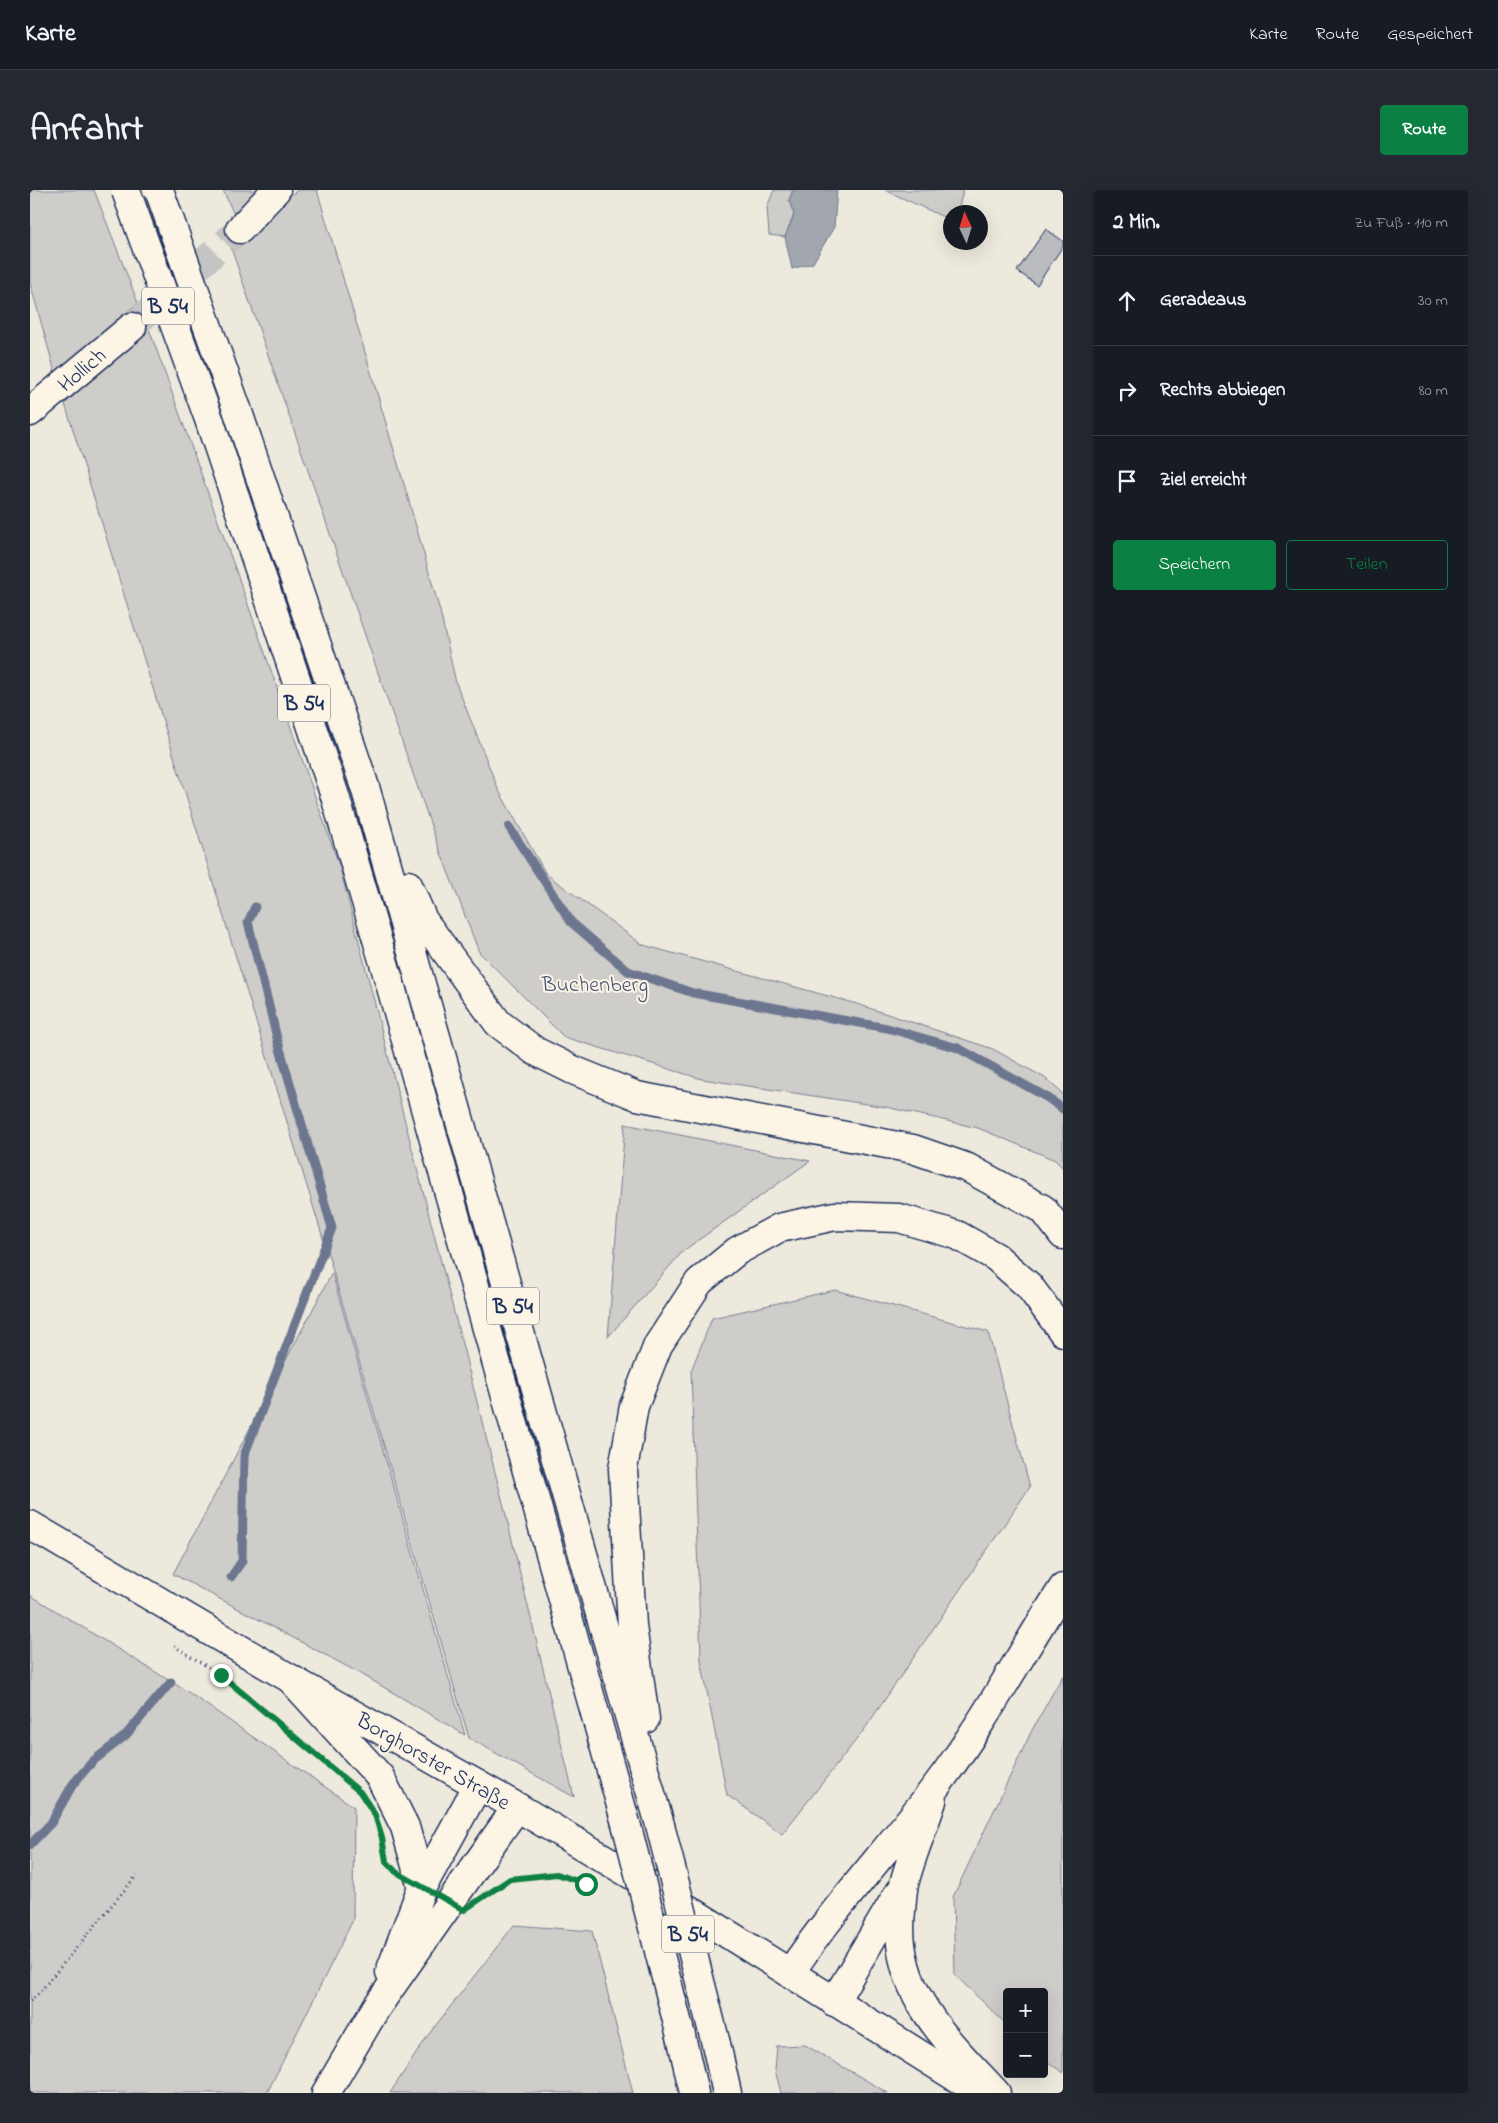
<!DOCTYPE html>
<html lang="de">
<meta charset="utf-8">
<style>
:root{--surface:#171b24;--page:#242831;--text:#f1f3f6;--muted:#9ea1a6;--line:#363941;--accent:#0b8043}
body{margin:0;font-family:"Indie Flower",sans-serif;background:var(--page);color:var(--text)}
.controls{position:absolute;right:15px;bottom:15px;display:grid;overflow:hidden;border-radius:5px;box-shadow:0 5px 20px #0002}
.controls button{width:45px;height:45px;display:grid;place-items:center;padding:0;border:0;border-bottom:1px solid var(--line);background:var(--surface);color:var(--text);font:25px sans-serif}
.compass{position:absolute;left:913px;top:15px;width:45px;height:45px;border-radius:50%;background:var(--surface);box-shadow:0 5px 20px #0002;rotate:356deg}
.stop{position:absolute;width:15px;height:15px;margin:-11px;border:4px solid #0b8043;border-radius:50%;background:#fff}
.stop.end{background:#0b8043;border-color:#fff;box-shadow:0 1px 5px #0008}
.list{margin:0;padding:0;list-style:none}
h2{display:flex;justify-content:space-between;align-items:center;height:65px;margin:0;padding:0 20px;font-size:21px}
h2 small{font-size:16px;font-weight:400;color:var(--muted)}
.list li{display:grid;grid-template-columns:32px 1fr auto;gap:15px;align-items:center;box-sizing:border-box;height:90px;padding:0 20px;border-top:1px solid var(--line)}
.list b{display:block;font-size:19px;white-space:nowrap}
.list em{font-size:16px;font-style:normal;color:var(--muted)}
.actions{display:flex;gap:10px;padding:15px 20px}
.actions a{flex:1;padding:11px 0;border:1px solid var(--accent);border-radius:5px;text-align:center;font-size:18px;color:var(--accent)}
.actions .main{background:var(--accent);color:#fff}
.icon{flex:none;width:28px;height:28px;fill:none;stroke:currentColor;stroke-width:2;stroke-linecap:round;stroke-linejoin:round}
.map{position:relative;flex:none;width:1033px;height:1903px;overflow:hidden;border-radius:5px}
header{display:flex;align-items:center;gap:30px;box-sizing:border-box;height:70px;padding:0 25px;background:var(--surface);border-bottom:1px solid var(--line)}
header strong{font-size:24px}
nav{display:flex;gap:28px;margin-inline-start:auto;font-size:18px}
.intro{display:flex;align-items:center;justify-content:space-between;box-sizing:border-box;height:120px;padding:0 30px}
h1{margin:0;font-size:35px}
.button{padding:12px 22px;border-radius:5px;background:var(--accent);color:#fff;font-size:18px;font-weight:700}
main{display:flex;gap:30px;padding:0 30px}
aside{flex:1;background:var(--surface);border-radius:5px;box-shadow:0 5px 20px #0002}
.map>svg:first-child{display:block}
.green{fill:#cfcdca;stroke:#757e94}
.water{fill:#a2a7af;stroke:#6c778f}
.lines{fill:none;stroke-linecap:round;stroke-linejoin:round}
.stream{stroke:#6c778f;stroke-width:9}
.building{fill:#babbbe;stroke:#1b2f5e}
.street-tunnel{stroke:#c4c4c4;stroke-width:28;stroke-dasharray:28 14;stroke-linecap:butt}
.street-casing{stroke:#1b2f5e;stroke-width:31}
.secondary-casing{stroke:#1b2f5e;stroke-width:31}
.highway-casing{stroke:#1b2f5e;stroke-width:31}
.path{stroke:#1b2f5e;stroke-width:3;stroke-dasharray:1 4;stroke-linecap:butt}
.street{stroke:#fcf5e5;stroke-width:28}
.secondary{stroke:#fcf5e5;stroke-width:28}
.highway{stroke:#fcf5e5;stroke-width:28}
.highway-bridge-casing{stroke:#1b2f5e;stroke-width:31;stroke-linecap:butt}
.highway-bridge{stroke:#fcf5e5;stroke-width:28}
.route{stroke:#0b8043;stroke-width:6}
.labels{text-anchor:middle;stroke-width:4;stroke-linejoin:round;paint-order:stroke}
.shield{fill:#fcf5e5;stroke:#5e6a86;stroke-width:1}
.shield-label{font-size:21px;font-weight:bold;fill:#1b2f5e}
.street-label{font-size:22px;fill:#1b2f5e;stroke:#fcf5e5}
.park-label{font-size:22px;fill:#485679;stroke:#fcf5e5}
</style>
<header>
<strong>Karte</strong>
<nav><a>Karte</a><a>Route</a><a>Gespeichert</a></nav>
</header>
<div class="intro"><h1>Anfahrt</h1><a class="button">Route</a></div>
<main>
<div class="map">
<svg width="1033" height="1903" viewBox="0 0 1033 1903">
<rect width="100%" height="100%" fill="#eee9dd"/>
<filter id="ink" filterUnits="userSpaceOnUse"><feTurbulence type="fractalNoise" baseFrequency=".02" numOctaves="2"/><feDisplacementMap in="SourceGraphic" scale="10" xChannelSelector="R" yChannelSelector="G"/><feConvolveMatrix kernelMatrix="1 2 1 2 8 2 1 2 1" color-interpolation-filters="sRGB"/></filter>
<g filter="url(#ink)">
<path class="green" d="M0,0H64L108,113L25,182L0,93Z
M193,0H239L209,36Z
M268,0H287L376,301L410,421L426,493L468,599L516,684L613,755L827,814L963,859L1015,888L1033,904V978L1025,970L948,938L856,917L672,889L534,847L449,762L407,653L201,58L233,25Z
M744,0H763L759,10L764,24L755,47L739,45L737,17Z
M855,0H933L928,22H921L920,30Z
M118,136L215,406L310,678L475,1321L544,1607L439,1548L301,1074L35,214Z
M595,934L780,971L653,1061L578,1147Z
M302,1083L435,1545L333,1485L143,1384Z
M805,1100L958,1142L1000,1297L834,1540L752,1644L697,1605L671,1470L661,1181L682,1128Z
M0,1405L158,1502L324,1617L323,1730L237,1903H0Z
M1033,1485V1883L1014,1869V1802H977V1835L925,1785L923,1707L1002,1540Z
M484,1735L562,1741L603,1903H360L399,1844Z
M775,1855L858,1903H751L745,1880L747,1856Z"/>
<path class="water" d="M763,0H807L804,37L783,73L762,79L755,47L764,25L759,10Z"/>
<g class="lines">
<path class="stream" d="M479,637L541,732L598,781L663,803L857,838L928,858L1018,908L1033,919
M201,1387L212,1371L214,1266L302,1038L248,852L218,732L225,717
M0,1655L21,1633L43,1594L63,1571L95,1546L141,1492"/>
</g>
<path class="building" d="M1016,39L1033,51V56L1007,95L987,81Z"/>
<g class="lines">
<path class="street-tunnel" d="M102,137L210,39"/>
<defs>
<path id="street" d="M210,39L246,0
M0,222L102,137"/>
<path id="secondary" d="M0,1335L261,1489L487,1617L634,1704L951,1903"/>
<path id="highway" d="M207,219L335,597L630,1635
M180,232L305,606L361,797L597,1637
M378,695L393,730L468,833L505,861L543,880L607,906L883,959L938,978L1013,1019L1033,1045
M261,1489L350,1587L375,1637L392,1697
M615,1529L602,1436L593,1279L604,1216L628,1155L669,1092L707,1061L749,1038L805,1026L869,1028L927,1045L966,1067L999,1096L1033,1142
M902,1611C893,1639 881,1666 874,1694C872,1703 872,1712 871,1721C862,1801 916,1849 966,1903
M360,1782L392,1697L448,1595
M760,1783C804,1717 859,1659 907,1595C954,1533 991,1463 1033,1398
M804,1812L868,1704
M651,1846L664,1903
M686,1854L697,1903
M296,1903L346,1818L487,1617"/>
</defs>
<use href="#street" class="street-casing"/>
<use href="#secondary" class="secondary-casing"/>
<use href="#highway" class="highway-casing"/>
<path class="path" d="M144,1456L191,1485L290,1567
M467,1698L480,1689L527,1684L559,1696
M0,1811L8,1804L107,1685"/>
<use href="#street" class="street"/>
<use href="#secondary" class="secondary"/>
<use href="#highway" class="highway"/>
<defs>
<path id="highway-bridge" d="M129,0L207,219
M96,1L180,232
M630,1635L686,1854
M597,1637L651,1846"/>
</defs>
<use href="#highway-bridge" class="highway-bridge-casing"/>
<use href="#highway-bridge" class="highway-bridge"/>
</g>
</g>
<g class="lines" filter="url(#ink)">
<path class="route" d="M191,1485L330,1602L345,1625L352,1648L356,1671L366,1682L434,1720L480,1689L527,1684L556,1694"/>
</g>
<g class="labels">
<g class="shield">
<rect x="112" y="97.5" width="52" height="37" rx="4"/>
<rect x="248" y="494.5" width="52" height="37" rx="4"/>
<rect x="457" y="1097.5" width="52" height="37" rx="4"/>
<rect x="632" y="1725.5" width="52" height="37" rx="4"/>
</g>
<g class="shield-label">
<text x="138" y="123">B 54</text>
<text x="274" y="520">B 54</text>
<text x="483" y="1123">B 54</text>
<text x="658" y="1751">B 54</text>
</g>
<g class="street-label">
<text transform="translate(51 179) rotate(-40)" y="8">Hollich</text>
<text transform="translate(404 1570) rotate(30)" y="8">Borghorster Straße</text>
</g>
<g class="park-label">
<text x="565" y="801">Buchenberg</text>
</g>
</g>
</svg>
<div class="controls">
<button>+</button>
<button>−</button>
</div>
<svg class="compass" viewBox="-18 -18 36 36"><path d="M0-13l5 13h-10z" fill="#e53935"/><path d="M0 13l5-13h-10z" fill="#9ea1a6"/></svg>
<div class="stop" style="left:556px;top:1694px"></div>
<div class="stop end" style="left:191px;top:1485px"></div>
</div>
<aside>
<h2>2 Min.<small>Zu Fuß · 110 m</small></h2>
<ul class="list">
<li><svg class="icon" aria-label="ahead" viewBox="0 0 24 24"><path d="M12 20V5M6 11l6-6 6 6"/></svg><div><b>Geradeaus</b></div><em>30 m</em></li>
<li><svg class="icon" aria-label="right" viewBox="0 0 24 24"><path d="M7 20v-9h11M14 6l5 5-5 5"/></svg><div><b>Rechts abbiegen</b></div><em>80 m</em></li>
<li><svg class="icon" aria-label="arrive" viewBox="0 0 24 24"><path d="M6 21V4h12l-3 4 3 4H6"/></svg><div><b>Ziel erreicht</b></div></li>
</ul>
<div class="actions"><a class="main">Speichern</a><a>Teilen</a></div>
</aside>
</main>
